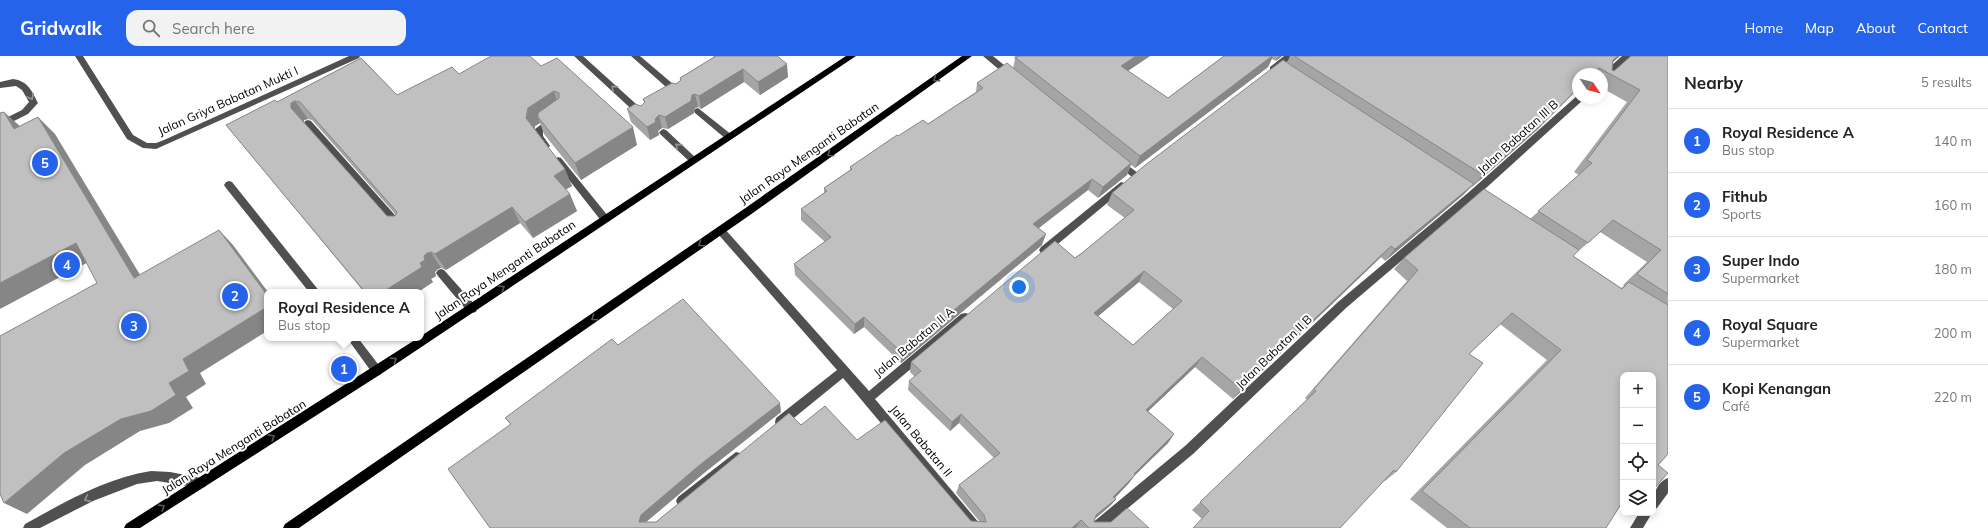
<!DOCTYPE html>
<meta charset="utf-8">
<style>
:root{--surface:#fff;--page:#f2f2f2;--text:#222;--muted:#767676;--line:#e0e0e0;--accent:#2563eb}
body{margin:0;font-family:Mulish,sans-serif;background:var(--page);color:var(--text)}
.controls{position:absolute;right:12px;bottom:12px;display:grid;overflow:hidden;border-radius:8px;box-shadow:0 2px 10px #0003}
.controls button{width:36px;height:36px;display:grid;place-items:center;padding:0;border:0;border-bottom:1px solid var(--line);background:var(--surface);color:var(--text);font:20px sans-serif}
.compass{position:absolute;left:1572px;top:12px;width:36px;height:36px;border-radius:50%;background:var(--surface);box-shadow:0 2px 10px #0003;rotate:125deg}
.you{position:absolute;left:1019px;top:231px;width:14px;height:14px;margin:-10px;border:3px solid #fff;border-radius:50%;background:#1a73e8;box-shadow:0 0 0 6px #1a73e833}
.badge{display:grid;place-items:center;width:26px;height:26px;border-radius:50%;background:var(--accent);color:#fff;font-size:13px;font-weight:700}
.pin{position:absolute;translate:-50% -50%;border:2px solid #fff;box-shadow:0 1px 4px #0006}
.popup{position:absolute;left:264px;top:233px;width:160px;height:52px;box-sizing:border-box;display:grid;place-content:center;border-radius:8px;background:var(--surface);filter:drop-shadow(0 1px 3px #0005);font-size:13px;white-space:nowrap;color:var(--muted)}
.popup b{font-size:15px;color:var(--text)}
.popup::after{content:'';position:absolute;left:50%;top:100%;margin-left:-8px;border:8px solid transparent;border-top-color:var(--surface)}
.list{margin:0;padding:0;list-style:none}
h2{display:flex;justify-content:space-between;align-items:center;height:52px;margin:0;padding:0 16px;font-size:17px}
h2 small{font-size:13px;font-weight:400;color:var(--muted)}
.list li{display:grid;grid-template-columns:26px 1fr auto;gap:12px;align-items:center;box-sizing:border-box;height:64px;padding:0 16px;border-top:1px solid var(--line)}
.list b{display:block;font-size:15px;white-space:nowrap}
.list p{margin:0;font-size:13px;white-space:nowrap;color:var(--muted)}
.list em{font-size:13px;font-style:normal;color:var(--muted)}
.icon{flex:none;width:22px;height:22px;fill:none;stroke:currentColor;stroke-width:2;stroke-linecap:round;stroke-linejoin:round}
.map{position:relative;flex:none;width:1668px;height:472px;overflow:hidden}
header{display:flex;align-items:center;gap:24px;box-sizing:border-box;height:56px;padding:0 20px;background:var(--accent);color:#fff}
header strong{font-size:19px}
nav{display:flex;gap:22px;margin-inline-start:auto;font-size:14px}
.search{width:280px;height:36px;background:var(--page);display:flex;align-items:center;gap:10px;box-sizing:border-box;padding:0 14px;border-radius:12px;color:var(--muted);font-size:15px}
main{display:flex}
aside{flex:1;background:var(--surface)}
.map>svg:first-child{display:block}
.lines{fill:none;stroke-linecap:round;stroke-linejoin:round}
.minor{fill:#505050;fill-rule:evenodd}
.major{fill:#000;fill-rule:evenodd}
.wall{fill:#a5a5a5;fill-rule:evenodd}
.shaded-wall{fill:#868686}
.building{fill:#c0c0c0;stroke:#868686;fill-rule:evenodd}
.oneway{stroke:#595959}
.oneway2{stroke:#969696}
.labels{text-anchor:middle;stroke-width:4;stroke-linejoin:round;paint-order:stroke}
.street-label{font-size:12px;fill:#000;stroke:#fff}
</style>
<header>
<strong>Gridwalk</strong>
<div class="search"><svg class="icon" aria-label="search" viewBox="0 0 24 24"><circle cx="10" cy="10" r="6"/><path d="M15 15l6 6"/></svg>Search here</div>
<nav><a>Home</a><a>Map</a><a>About</a><a>Contact</a></nav>
</header>
<main>
<div class="map">
<svg width="1668" height="472" viewBox="0 0 1668 472">
<rect width="100%" height="100%" fill="#fff"/>
<g class="lines">
<path class="minor" d="M75,0H83L133,79L147,87H156L164,84L349,0H360L359,2L156,93L143,92L127,83Z
M574,0H583L646,57L647,59L646,61H640Z
M631,0H640L680,34L681,36L680,38H674Z
M983,0H993L1015,18V22H1009Z
M1284,0H1294L1276,15H1270V11Z
M1622,0H1631L1605,25L1602,26V18Z
M13,23C28,25 32,35 38,47L28,58L0,72V65L22,54L29,46L22,34L16,30L0,32V26Z
M1578,39V42H1584L1583,44L1475,142L1346,252L1193,398L1104,472H1089L1091,468L1185,390L1338,246L1469,136Z
M698,52L732,79L733,81L732,83H726L695,57L694,55L695,53Z
M553,60L557,63L543,74V80L550,90L546,93C538,90 535,81 535,73Z
M308,64L311,65L402,167L404,170L402,173H396L305,69L304,67L305,65Z
M663,73L666,74L696,102L698,104L696,106H690L660,78L659,76Z
M558,101L561,102L608,160L610,163L608,166H602L555,106L553,104Z
M1118,102L1138,117L1140,119L1138,121H1132L1115,107L1113,105Z
M229,125L232,126L320,236H309L226,132L224,129L226,126Z
M1121,126L1124,127L1126,130L1124,133L1047,197H1041L1039,194L1041,191Z
M721,171L724,172L869,335L961,258L965,257L969,258L970,261L969,264L875,343L980,468L982,472H969L843,322L784,370L780,371L776,370L775,366L776,362L837,314L718,178L716,175L718,172Z
M441,213L444,214L476,250L477,253L476,256L472,257L468,256L438,220L436,217L438,214Z
M347,282H358L381,312L382,315L381,318L377,320L373,318Z
M736,396L740,397L742,401L740,405L686,449L682,451L678,449L676,445L678,441Z
M151,415L170,416L201,422L205,423L207,427L205,431L201,432L157,425L137,428L93,445L40,472H23L25,468C65,446 106,422 151,415Z
M1668,422V437L1657,452L1653,454C1653,441 1655,427 1668,422Z
M1639,457H1652L1643,472H1630Z"/>
<path class="major" d="M846,0H856L381,318L140,472H124L126,468L418,282H421V280Z
M962,0H972L750,159L299,472H283L285,468L744,153Z"/>
</g>
<path class="wall" d="M713,0H777L788,21L760,39L744,26L701,53L698,51L695,52L694,57L668,73L662,72L658,75L659,79L650,84L631,66L627,53L641,50L644,47L643,43L676,28L680,25V22L714,1Z
M1015,0H1150L1128,15L1168,42L1224,0H1282L1276,5L1272,3L1268,11L1135,112L1131,109L1127,119L1098,142L1088,134L1038,172L1042,189L901,307L864,271L854,278L795,219L794,208L825,186L801,164V153L824,137V132L850,114V111L898,80L928,68L976,36L977,27L1013,12L1015,3L1014,2Z
M1290,0H1620L1613,6L1612,14L1614,15L1668,0V398L1658,409L1653,434V319L1606,472H1447L1410,443L1547,304L1500,268L1469,298L1396,416L1385,425L1202,463L1192,454L1307,344L1305,342L1407,225L1394,213L1404,202L1530,163L1579,119L1574,116L1627,46L1602,32V18H1578L1538,73L1472,131H1471L1463,139L1385,205L1381,201L1233,343L1195,311L1148,355L1174,378L1168,387L1135,419L1129,427L1115,442L1116,443L1110,450L1094,463V466L1149,472H490L510,368L505,362L618,289L781,356L704,417L646,466H656L801,369L857,384L971,465L980,466L956,437L959,429L994,402L959,367L950,375L908,334L909,325L915,321L910,316L911,306L1082,197L1125,162L1107,149L1112,137L1287,7ZM1600,176L1647,206L1623,229L1624,230L1621,232L1573,200ZM1139,226L1173,253L1133,289L1098,260Z
M361,2L397,39L459,18L541,10L637,89L581,124L544,78L540,67L535,70V73L572,130L566,133L577,155L533,182L520,167L446,214L441,212L438,213L435,216L436,220L431,223L433,226L418,236H364L226,69L277,46ZM308,63L312,64L396,159L395,160H387L304,66V64Z"/>
<path class="shaded-wall" d="M1136,0H1150L1117,22L1121,10Z
M1272,0H1273L1268,11L1135,112L1140,100Z
M1279,0H1282L1276,5Z
M1618,0H1620L1604,14L1613,4Z
M787,8L788,21L760,39L758,26Z
M743,13L744,26L701,53L699,40Z
M1578,32V33L1538,73L1472,131L1483,119Z
M554,35L560,53L538,61L540,67L535,70L534,80L526,62L528,52Z
M695,38L698,51L695,52L694,57L668,73L665,61L692,39Z
M295,45L308,63L304,64V70L291,52V47Z
M4,56L22,72L14,73Z
M659,59L662,72L658,75L659,79L650,84L647,71Z
M38,61L55,78L151,237L134,222Z
M633,71L637,89L581,124L575,107Z
M1131,107L1127,119L1098,142L1103,131Z
M565,113L572,130L560,137L554,120Z
M1092,123L1088,134L1030,179L1033,168Z
M1474,128L1463,139L1385,205L1395,193Z
M570,138L577,155L533,182L525,166Z
M512,151L520,167L446,214L435,198Z
M219,174L233,189L268,236H267V239Z
M1046,178L1042,189L901,307L902,297Z
M76,187L94,203L0,253V227Z
M1391,190L1381,201L1233,343L1241,333Z
M431,196L441,212L438,213L435,216L436,220L431,223L433,226L418,236H383L420,207L427,197Z
M1144,215L1139,226L1090,267L1094,257Z
M267,251V275L200,317L206,328L186,341L193,352L169,367L140,375L85,409L27,458L4,447L64,397L169,327L183,303Z
M864,261V271L854,278L855,268Z
M1202,301L1195,311L1140,363L1146,354Z
M780,347L781,356L704,417L645,467L639,466L641,459L701,408Z
M961,358L959,367L950,375L952,366Z
M1174,378L1168,387L1128,426L1134,418Z
M1135,419L1129,427L1108,449L1113,441Z
M1116,443L1110,450L1090,467L1096,459Z
M1081,464L1076,472H1072Z"/>
<path class="building" d="M491,0H530L541,10L557,2L633,71L575,107L538,61V57L559,42V37L554,35L528,52L526,62L565,113L554,120L570,138L525,166L512,151L435,198L431,196L427,197L424,200L425,204L420,207L422,211L383,236H365L226,69L275,44L277,46L361,2L397,39L452,11L459,18ZM295,45L300,46L397,156L395,160H387L291,52V47Z
M716,0H777L787,8L758,26L743,13L699,40L695,38L692,39L691,45L665,61L659,59L655,63L656,66L647,71L627,53L635,48L641,50L645,46L643,43L672,27L676,28L681,24L680,22Z
M1018,0H1136L1121,10L1168,42L1224,0H1272L1140,100L1016,2Z
M1294,0H1618L1613,4L1612,14L1614,15L1631,0H1668V238L1637,218L1661,194L1613,164L1588,187L1538,155L1592,107L1587,104L1640,34L1599,12L1592,18H1578V32L1549,61L1483,119Z
M1283,4L1474,128L1395,193L1391,190L1241,333L1202,301L1146,354L1174,378L1134,418L1135,419L1113,441L1116,443L1096,459L1094,466H1111L1127,452L1149,472H1089L1081,464L1072,472H490L448,413L511,368L505,362L612,283L618,289L683,243L780,347L701,408L641,459L639,466H656L789,357L801,369L825,350L857,384L885,364L971,465L986,466L984,459L959,429L1000,397L961,358L952,366L909,325L921,315L911,306L1055,185L1075,202L1082,197L1134,154L1112,137L1144,110ZM1144,215L1182,245L1133,289L1094,257Z
M1007,7L1131,107L1103,131L1092,123L1033,168L1046,178L902,297L864,261L855,268L794,208L831,181L801,153L827,135L824,132L852,113L850,111L897,79L898,80L923,64L928,68L983,32L977,27Z
M4,56L14,73L38,61L134,222L219,174L267,239V251L183,303L189,315L169,327L176,339L151,355L121,363L64,397L4,447L0,438V280L97,227L76,187L0,227V57Z
M1484,133L1579,194L1573,200L1622,233L1629,226L1668,249V398L1658,409L1668,417L1653,434V319H1623V445L1606,472H1470L1422,435L1561,294L1512,257L1469,298L1483,307L1396,416L1394,414L1340,472H1193L1209,455L1200,446L1316,335L1314,333L1418,214L1404,202Z"/>
<defs><path id="oneway-chevron" d="M-2-3.5L2.5 0L-2 3.5" fill="none" stroke-width="1.6" stroke-linecap="round" stroke-linejoin="round"/></defs>
<g class="oneway">
<use href="#oneway-chevron" transform="translate(936 23) rotate(145)"/>
<use href="#oneway-chevron" transform="translate(830 98) rotate(145)"/>
<use href="#oneway-chevron" transform="translate(701 188) rotate(145)"/>
<use href="#oneway-chevron" transform="translate(502 232) rotate(-34)"/>
<use href="#oneway-chevron" transform="translate(594 262) rotate(145)"/>
<use href="#oneway-chevron" transform="translate(394 304) rotate(-33)"/>
<use href="#oneway-chevron" transform="translate(272 381) rotate(-32)"/>
<use href="#oneway-chevron" transform="translate(162 451) rotate(-32)"/>
</g>
<g class="oneway2">
<use href="#oneway-chevron" transform="translate(614 32) rotate(-138)"/>
<use href="#oneway-chevron" transform="translate(31 41) rotate(61)"/>
<use href="#oneway-chevron" transform="translate(678 90) rotate(-138)"/>
<use href="#oneway-chevron" transform="translate(87 443) rotate(156)"/>
</g>
<g class="labels">
<g class="street-label">
<text transform="translate(228 45) rotate(-24)" y="4">Jalan Griya Babatan Mukti I</text>
<text transform="translate(1518 81) rotate(-42)" y="4">Jalan Babatan III B</text>
<text transform="translate(809 97) rotate(-35)" y="4">Jalan Raya Menganti Babatan</text>
<text transform="translate(505 214) rotate(-34)" y="4">Jalan Raya Menganti Babatan</text>
<text transform="translate(914 286) rotate(-40)" y="4">Jalan Babatan II A</text>
<text transform="translate(1274 296) rotate(-44)" y="4">Jalan Babatan II B</text>
<text transform="translate(921 385) rotate(50)" y="4">Jalan Babatan II</text>
<text transform="translate(234 391) rotate(-32)" y="4">Jalan Raya Menganti Babatan</text>
</g>
</g>
</svg>
<div class="controls">
<button>+</button>
<button>−</button>
<button><svg class="icon" aria-label="locate" viewBox="0 0 24 24"><circle cx="12" cy="12" r="6"/><path d="M12 2v4M12 18v4M2 12h4M18 12h4"/></svg></button>
<button><svg class="icon" aria-label="layers" viewBox="0 0 24 24"><path d="M12 4l9 5-9 5-9-5zM3 14l9 5 9-5"/></svg></button>
</div>
<svg class="compass" viewBox="-18 -18 36 36"><path d="M0-13l5 13h-10z" fill="#e53935"/><path d="M0 13l5-13h-10z" fill="#767676"/></svg>
<div class="you"></div>
<div class="pin badge" style="left:344px;top:313px">1</div>
<div class="popup"><b>Royal Residence A</b>Bus stop</div>
<div class="pin badge" style="left:235px;top:240px">2</div>
<div class="pin badge" style="left:134px;top:270px">3</div>
<div class="pin badge" style="left:67px;top:209px">4</div>
<div class="pin badge" style="left:45px;top:107px">5</div>
</div>
<aside>
<h2>Nearby<small>5 results</small></h2>
<ul class="list">
<li><span class="badge">1</span><div><b>Royal Residence A</b><p>Bus stop</p></div><em>140 m</em></li>
<li><span class="badge">2</span><div><b>Fithub</b><p>Sports</p></div><em>160 m</em></li>
<li><span class="badge">3</span><div><b>Super Indo</b><p>Supermarket</p></div><em>180 m</em></li>
<li><span class="badge">4</span><div><b>Royal Square</b><p>Supermarket</p></div><em>200 m</em></li>
<li><span class="badge">5</span><div><b>Kopi Kenangan</b><p>Café</p></div><em>220 m</em></li>
</ul>
</aside>
</main>
